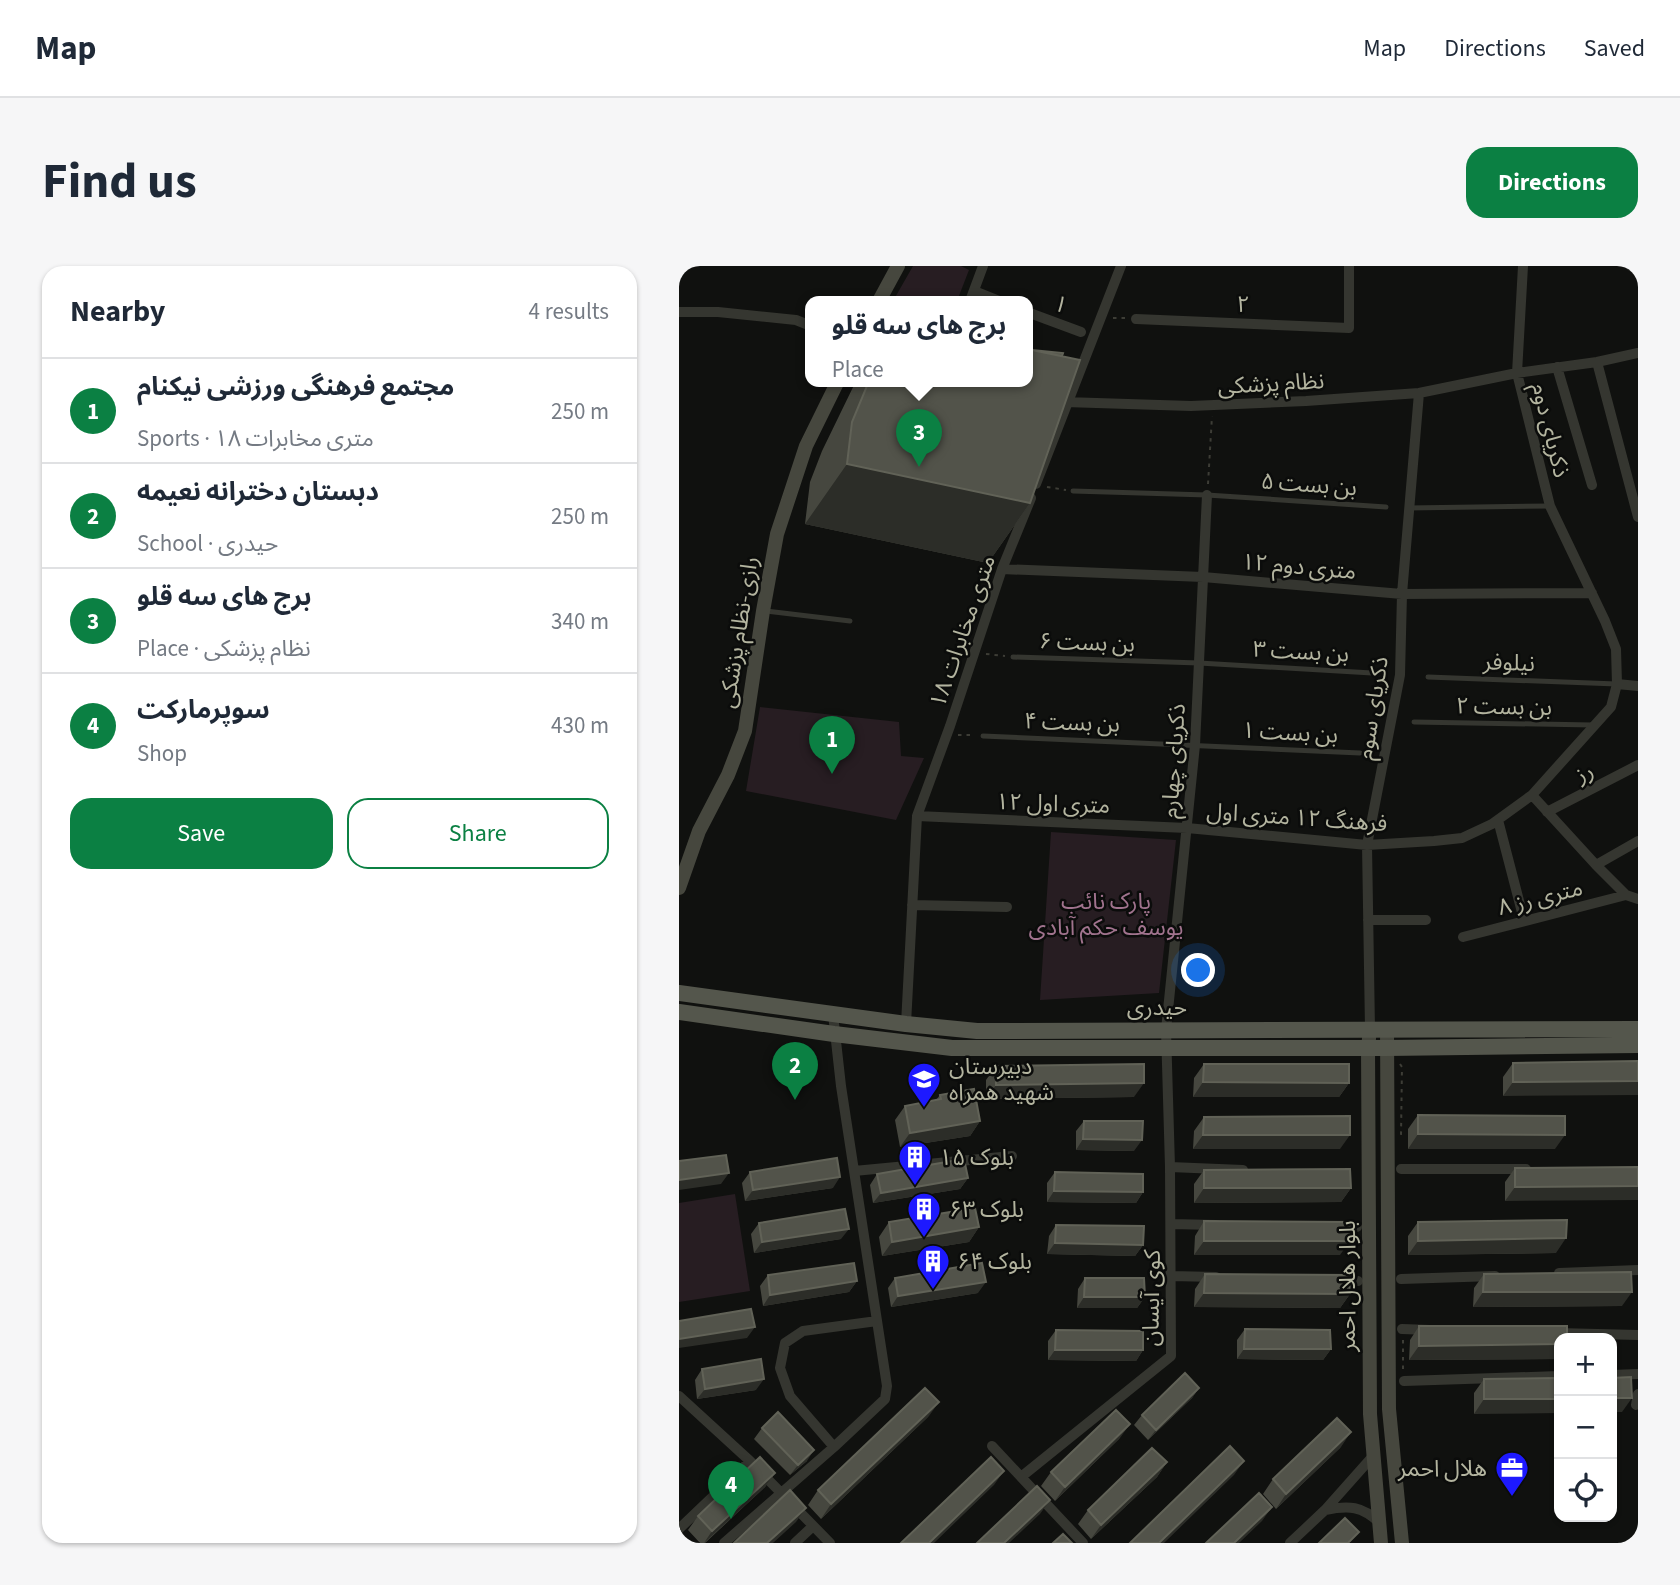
<!DOCTYPE html>
<meta charset="utf-8">
<style>
:root{--surface:#fff;--page:#f6f6f7;--text:#1f2937;--muted:#747a83;--line:#e0e1e3;--accent:#0b8043}
body{margin:0;font-family:"Source Sans 3","Noto Sans Arabic",sans-serif;background:var(--page);color:var(--text)}
.controls{position:absolute;right:21px;bottom:21px;display:grid;overflow:hidden;border-radius:14px;box-shadow:0 2px 5px #0004}
.controls button{width:63px;height:63px;display:grid;place-items:center;padding:0;border:0;border-bottom:2px solid var(--line);background:var(--surface);color:var(--text);font:35px sans-serif}
.you{position:absolute;left:520px;top:705px;width:24px;height:24px;margin:-18px;border:5px solid #fff;border-radius:50%;background:#1a73e8;box-shadow:0 0 0 10px #1a73e833}
.badge{display:grid;place-items:center;width:46px;height:46px;border-radius:50%;background:var(--accent);color:#fff;font-size:23px;font-weight:700}
.pin{position:absolute;translate:-50% -58px;filter:drop-shadow(0 2px 4px #0008)}
.pin::after{content:'';position:absolute;top:37px;width:24px;height:21px;background:inherit;clip-path:polygon(0 0,100% 0,50% 100%)}
.popup{position:absolute;left:126px;top:30px;width:228px;height:91px;box-sizing:border-box;display:grid;place-content:center;border-radius:14px;background:var(--surface);filter:drop-shadow(0 2px 5px #0005);font-size:23px;white-space:nowrap;color:var(--muted)}
.popup b{font-size:26px;color:var(--text)}
.popup::after{content:'';position:absolute;left:50%;top:100%;margin-left:-14px;border:14px solid transparent;border-top-color:var(--surface)}
.list{margin:0;padding:0;list-style:none}
h2{display:flex;justify-content:space-between;align-items:center;height:91px;margin:0;padding:0 28px;font-size:30px}
h2 small{font-size:23px;font-weight:400;color:var(--muted)}
.list li{display:grid;grid-template-columns:46px 1fr auto;gap:21px;align-items:center;box-sizing:border-box;height:105px;padding:0 28px;border-top:2px solid var(--line)}
.list b{display:block;font-size:26px;white-space:nowrap}
.list p{margin:0;font-size:23px;white-space:nowrap;color:var(--muted)}
.list em{font-size:23px;font-style:normal;color:var(--muted)}
.actions{display:flex;gap:14px;padding:21px 28px}
.actions a{flex:1;padding:16px 0;border:2px solid var(--accent);border-radius:21px;text-align:center;font-size:24px;color:var(--accent)}
.actions .main{background:var(--accent);color:#fff}
.icon{flex:none;width:38px;height:38px;fill:none;stroke:currentColor;stroke-width:2;stroke-linecap:round;stroke-linejoin:round}
.map{position:relative;flex:none;width:959px;height:1277px;overflow:hidden;border-radius:21px}
header{display:flex;align-items:center;gap:42px;box-sizing:border-box;height:98px;padding:0 35px;background:var(--surface);border-bottom:2px solid var(--line)}
header strong{font-size:33px}
nav{display:flex;gap:38px;margin-inline-start:auto;font-size:24px}
.intro{display:flex;align-items:center;justify-content:space-between;box-sizing:border-box;height:168px;padding:0 42px}
h1{margin:0;font-size:49px}
.button{padding:18px 32px;border-radius:21px;background:var(--accent);color:#fff;font-size:24px;font-weight:700}
main{display:flex;gap:42px;padding:0 42px}
aside{flex:1;background:var(--surface);border-radius:21px;box-shadow:0 2px 5px #0004}
.map>svg:first-child{display:block}
.green{fill:#271d22}
.lines{fill:none;stroke-linecap:round;stroke-linejoin:round}
.path{stroke:#3d3d36;stroke-width:2;stroke-dasharray:3.5 5;stroke-linecap:butt}
.service{stroke:#353630;stroke-width:5}
.minor{stroke:#353630;stroke-width:10}
.secondary{stroke:#46473e;stroke-width:14}
.primary{stroke:#54564c;stroke-width:16}
.wall{fill:#46473f}
.shaded-wall{fill:#2c2d28}
.building{fill:#52534a;stroke:#616257;stroke-width:2}
.labels{text-anchor:middle;stroke-width:5;stroke-linejoin:round;paint-order:stroke}
.street-label{font-size:23px;fill:#b3b49f;stroke:#0b0c0b}
.park-label{font-size:23px;fill:#a1738e;stroke:#0b0c0b}
.poi-label{font-size:23px;fill:#b3b49f;stroke:#0b0c0b;text-anchor:start}
</style>
<header>
<strong>Map</strong>
<nav><a>Map</a><a>Directions</a><a>Saved</a></nav>
</header>
<div class="intro"><h1>Find us</h1><a class="button">Directions</a></div>
<main>
<aside>
<h2>Nearby<small>4 results</small></h2>
<ul class="list">
<li><span class="badge">1</span><div><b>مجتمع فرهنگی ورزشی نیکنام</b><p>Sports · ۱۸ متری مخابرات</p></div><em>250 m</em></li>
<li><span class="badge">2</span><div><b>دبستان دخترانه نعیمه</b><p>School · حیدری</p></div><em>250 m</em></li>
<li><span class="badge">3</span><div><b>برج های سه قلو</b><p>Place · نظام پزشکی</p></div><em>340 m</em></li>
<li><span class="badge">4</span><div><b>سوپرمارکت</b><p>Shop</p></div><em>430 m</em></li>
</ul>
<div class="actions"><a class="main">Save</a><a>Share</a></div>
</aside>
<div class="map">
<svg width="959" height="1277" viewBox="0 0 959 1277">
<rect width="100%" height="100%" fill="#10110f"/>
<path class="green" d="M234,0H282L290,4L278,35H214Z
M81,441L220,456L222,490L245,492L217,554L67,525Z
M372,566L497,574L480,727L361,734Z
M56,928L71,1025L0,1036V937Z"/>
<g class="lines">
<path class="path" d="M434,52H446
M529,218L533,150
M368,221L387,224
M307,388L326,390
M279,469H295
M721,798L723,801L722,869
M724,1074V1103"/>
<path class="service" d="M394,225L528,229L707,241
M729,242L871,240
M87,345L171,355
M334,391L520,397L693,407
M749,411L938,418
M735,456L914,459
M304,470L681,487"/>
<path class="minor" d="M952,0L959,1
M295,25L320,35
M291,35L304,0
M0,46H39L117,54L132,60
M348,46L402,66
M457,53L670,62V0
M918,96L959,251
M878,101L913,219
M386,136L512,140L627,135L740,127L838,107L918,96L959,87
M357,218L442,0
M323,303L524,311L723,328L913,327
M938,418L959,420
M853,529L917,599L947,629L959,633
M868,546L959,499
M238,550L508,562L688,579L755,575L783,572L813,558L853,529L932,441L938,418L937,383L926,355L871,240L838,107L844,0
M819,554L845,654
M917,599L959,575
M233,639L328,641
M689,654H747
M784,671L947,629
M227,758L238,550L271,460L323,303L352,232
M691,763L688,579L721,409L723,328L740,127
M491,901L564,904
M722,903H847
M175,905L333,890
M492,958L537,959
M660,961H678
M880,1007L959,1004
M492,1010L537,1011
M722,1013L816,1010
M660,1014L679,1015
M723,1063L751,1064
M878,1067L959,1069
M933,1109L959,1108
M725,1115L880,1110
M0,1130L71,1195L151,1277
M957,1139L959,1128
M313,1180L404,1277
M155,1181L111,1130L101,1102L106,1077L124,1065L198,1055
M694,1190L646,1244C670,1239 683,1240 701,1257
M342,1211L492,1090L491,901L487,764L516,479L528,229
M0,1263L71,1195
M45,1277L155,1181L206,1133L208,1120L162,820L154,748
M116,1277L134,1260
M611,1277L646,1244"/>
<path class="secondary" d="M200,35L219,0
M0,622L20,565L49,509L66,465L84,345L98,268L127,180L159,115
M691,763L689,782L691,1148L702,1277
M708,763L710,1143L723,1277"/>
<path class="primary" d="M0,727L227,758L298,765L959,763
M0,746L155,768L273,782H708L959,779"/>
</g>
<path class="wall" d="M177,115H348L351,237L309,297L126,258L131,216L143,185Z
M959,795L824,830V811L834,797Z
M525,798L670,817L660,831H514L515,812Z
M317,800L455,831L307,833V814Z
M261,829L301,855L291,870L221,881L216,854L226,840L257,834Z
M739,849L876,883H729V863Z
M525,851L661,883H514L515,865Z
M405,855L455,885L397,884V865Z
M959,901L826,935V916L836,902Z
M525,904L672,922L662,936L515,937V918Z
M71,906L154,922L66,935L63,917Z
M376,906L464,926L457,937L368,936V917Z
M198,908L289,912L281,923L194,937L191,919Z
M525,955L661,989H515L516,970Z
M210,956L300,961L290,976L203,990L200,971Z
M739,956L877,987L729,989V970Z
M80,957L162,973L75,987L72,968Z
M377,959L464,979L456,990L368,988L370,970Z
M526,1008L671,1028L661,1042L515,1041L516,1023Z
M805,1008L943,1040L794,1041L795,1022Z
M89,1009L178,1015L170,1026L84,1040L81,1020Z
M216,1012L299,1027L212,1041L209,1022Z
M406,1012L466,1031L458,1042H398L399,1023Z
M740,1060L879,1093L730,1094L731,1074Z
M566,1063L652,1083L644,1094L558,1093V1074Z
M377,1064L464,1084L457,1095L369,1094V1075Z
M23,1103L77,1124L18,1133L16,1114Z
M880,1112L795,1148V1127L805,1113Z
M520,1122L513,1132L469,1174L455,1159L463,1149Z
M250,1150L142,1253L129,1239L139,1224Z
M83,1162L128,1195L111,1209L75,1173Z
M441,1172L376,1235L362,1220L372,1206Z
M662,1181L597,1243L584,1228L594,1213Z
M488,1196L478,1211L412,1273L399,1258L409,1244Z
M96,1207L86,1221L26,1277H21L9,1264L19,1250Z"/>
<path class="shaded-wall" d="M168,198L351,237L309,297L126,258Z
M959,815V829L824,830L834,816Z
M524,816L670,817L660,831H514Z
M465,817L455,831L307,833L317,819Z
M301,855L291,870L221,881L231,867Z
M739,868L886,869L876,883H729Z
M524,869H671L661,883H514Z
M404,873L463,874L455,885L397,884Z
M50,907L42,918L0,924V914Z
M161,911L154,922L66,935L74,924Z
M289,912L281,923L194,937L202,927Z
M959,920V934L826,935L836,921Z
M525,922H672L662,936L515,937Z
M375,925L464,926L457,937L368,936Z
M300,961L290,976L203,990L213,976Z
M170,963L162,973L75,987L83,976Z
M887,972L877,987L729,989L739,975Z
M525,975H671L661,989H515Z
M376,977L464,979L456,990L368,988Z
M178,1015L170,1026L84,1040L91,1029Z
M307,1016L299,1027L212,1041L219,1030Z
M804,1026H953L943,1040L794,1041Z
M525,1027L671,1028L661,1042L515,1041Z
M405,1031H466L458,1042H398Z
M76,1061L68,1072L0,1082V1073Z
M880,1078V1090L879,1093L730,1094L740,1080Z
M565,1083H652L644,1094L558,1093Z
M376,1084H464L457,1095L369,1094Z
M85,1113L77,1124L18,1133L26,1123Z
M520,1122L513,1132L469,1174L477,1164Z
M933,1132H953L943,1146H933Z
M805,1133H880V1147L795,1148Z
M260,1136L250,1150L142,1253L152,1238Z
M451,1158L441,1172L376,1235L386,1221Z
M672,1166L662,1181L597,1243L607,1228Z
M135,1184L128,1195L111,1209L119,1199Z
M565,1195L555,1209L485,1277H480Z
M488,1196L478,1211L412,1273L422,1259Z
M325,1205L315,1219L255,1277H250Z
M96,1207L86,1221L25,1277L33,1265Z
M371,1234L361,1248L330,1277H325Z
M593,1241L583,1255L560,1277H555Z
M127,1242L117,1256L94,1277H88Z"/>
<path class="building" d="M348,83L401,94L351,237L168,198L173,156L190,115H348Z
M353,84L384,87L383,90Z
M959,795V815L834,816V797Z
M465,798V817L317,819V800Z
M525,798H670V817L524,816Z
M295,823L301,855L231,867L226,840L262,833L261,829Z
M739,849L886,850V869L739,868Z
M671,850V869H524L525,851Z
M405,855H464L463,874L404,873Z
M47,889L50,907L0,914V895Z
M158,892L161,911L74,924L71,906Z
M285,893L289,912L202,927L198,908Z
M959,901V920L836,921V902Z
M671,903L672,922H525V904Z
M376,906L464,908V926L375,925Z
M296,942L300,961L213,976L210,956Z
M166,943L170,963L83,976L80,957Z
M888,954L887,972L739,975V956Z
M525,955L671,956V975H525Z
M377,959L465,960L464,979L376,977Z
M175,997L178,1015L91,1029L89,1009Z
M303,997L307,1016L219,1030L216,1012Z
M952,1006L953,1026H804L805,1008Z
M526,1008L671,1009V1028L525,1027Z
M406,1012H465L466,1031H405Z
M72,1043L76,1061L0,1073V1055Z
M740,1060H888V1072H880V1078L740,1080Z
M566,1063L651,1064L652,1083H565Z
M377,1064L464,1065V1084H376Z
M82,1093L85,1113L26,1123L23,1103Z
M506,1107L520,1122L477,1164L463,1149Z
M952,1111L953,1132H933V1112Z
M880,1112V1133H805V1113Z
M246,1122L260,1136L152,1238L139,1224Z
M437,1144L451,1158L386,1221L372,1206Z
M99,1146L135,1184L119,1199L83,1162Z
M658,1152L672,1166L607,1228L594,1213Z
M551,1180L565,1195L480,1277H451Z
M473,1182L488,1196L422,1259L409,1244Z
M81,1191L96,1207L33,1265L19,1250Z
M312,1191L325,1205L250,1277H222Z
M358,1220L371,1234L325,1277H298Z
M111,1224L127,1242L88,1277H55Z
M580,1227L593,1241L555,1277H527Z
M666,1252L680,1266L669,1277H640Z
M0,1268L9,1277H0Z
M384,1268L393,1277H374Z"/>
<defs>
<symbol id="school-pin" viewBox="-11 -11 22 30"><path d="M0 17L-7.5 6A9.5 9.5 0 1 1 7.5 6Z" fill="#1d19ff" stroke="#0b0c0b"/><path d="M0-5L7-2L0 1L-7-2ZM-4 1L0 2.5L4 1V4Q0 6-4 4Z" fill="#fff"/></symbol>
<symbol id="building-pin" viewBox="-11 -11 22 30"><path d="M0 17L-7.5 6A9.5 9.5 0 1 1 7.5 6Z" fill="#1d19ff" stroke="#0b0c0b"/><path d="M-4-6H4V6H1V3H-1V6H-4ZM-2.5-4.3h1.7v1.8h-1.7ZM.8-4.3h1.7v1.8H.8ZM-2.5-1h1.7V.8h-1.7ZM.8-1h1.7V.8H.8Z" fill="#fff"/></symbol>
<symbol id="office-pin" viewBox="-11 -11 22 30"><path d="M0 17L-7.5 6A9.5 9.5 0 1 1 7.5 6Z" fill="#1d19ff" stroke="#0b0c0b"/><path d="M-6-3h4V-5.5h4V-3h4V5H-6ZM-1-4.5V-3h2v-1.5ZM-6 0V1H6V0Z" fill="#fff"/></symbol>
</defs>
<g fill-rule="evenodd">
<use href="#school-pin" x="226" y="794" width="38" height="52"/>
<use href="#building-pin" x="217" y="872" width="38" height="52"/>
<use href="#building-pin" x="226" y="924" width="38" height="52"/>
<use href="#building-pin" x="235" y="976" width="38" height="52"/>
<use href="#office-pin" x="814" y="1183" width="38" height="52"/>
</g>
<g class="labels">
<g class="street-label">
<text transform="translate(382 38) rotate(21)" y="8">۱</text>
<text transform="translate(564 38) rotate(2)" y="8">۲</text>
<text transform="translate(592 117) rotate(-3)" y="8">نظام پزشکی</text>
<text transform="translate(872 164) rotate(76)" y="8">ذکریای دوم</text>
<text transform="translate(630 218) rotate(4)" y="8">بن بست ۵</text>
<text transform="translate(620 300) rotate(5)" y="8">۱۲ متری دوم</text>
<text transform="translate(283 365) rotate(-71)" y="8">۱۸ متری مخابرات</text>
<text transform="translate(59 366) rotate(-81)" y="8">رازی-نظام پزشکی</text>
<text transform="translate(408 376) rotate(2)" y="8">بن بست ۶</text>
<text transform="translate(622 385) rotate(3)" y="8">بن بست ۳</text>
<text transform="translate(830 396) rotate(2)" y="8">نیلوفر</text>
<text transform="translate(825 440) rotate(1)" y="8">بن بست ۲</text>
<text transform="translate(693 442) rotate(-81)" y="8">ذکریای سوم</text>
<text transform="translate(393 456) rotate(2)" y="8">بن بست ۴</text>
<text transform="translate(611 466) rotate(3)" y="8">بن بست ۱</text>
<text transform="translate(494 495) rotate(-86)" y="8">ذکریای چهارم</text>
<text transform="translate(905 506) rotate(-27)" y="8">رز</text>
<text transform="translate(374 537) rotate(2)" y="8">۱۲ متری اول</text>
<text transform="translate(618 551) rotate(4)" y="8">فرهنگ ۱۲ متری اول</text>
<text transform="translate(861 631) rotate(-14)" y="8">۸ متری رز</text>
<text x="478" y="749">حیدری</text>
<text transform="translate(668 1020) rotate(-90)" y="8">بلوار هلال احمر</text>
<text transform="translate(472 1032) rotate(-89)" y="8">کوی آیسان</text>
</g>
<g class="park-label">
<text x="427" y="643">پارک نائب<tspan x="427" dy="26">یوسف حکم آبادی</tspan></text>
</g>
<g class="poi-label">
<text x="270" y="808">دبیرستان<tspan x="270" dy="26">شهید همراه</tspan></text>
<text x="260" y="899">بلوک ۱۵</text>
<text x="270" y="951">بلوک ۶۳</text>
<text x="278" y="1003">بلوک ۶۴</text>
<text x="808" y="1210" text-anchor="end">هلال احمر</text>
</g>
</g>
</svg>
<div class="controls">
<button>+</button>
<button>−</button>
<button><svg class="icon" aria-label="locate" viewBox="0 0 24 24"><circle cx="12" cy="12" r="6"/><path d="M12 2v4M12 18v4M2 12h4M18 12h4"/></svg></button>
</div>
<div class="you"></div>
<div class="pin badge" style="left:153px;top:508px">1</div>
<div class="pin badge" style="left:116px;top:834px">2</div>
<div class="pin badge" style="left:240px;top:201px">3</div>
<div class="popup"><b>برج های سه قلو</b>Place</div>
<div class="pin badge" style="left:52px;top:1253px">4</div>
</div>
</main>
